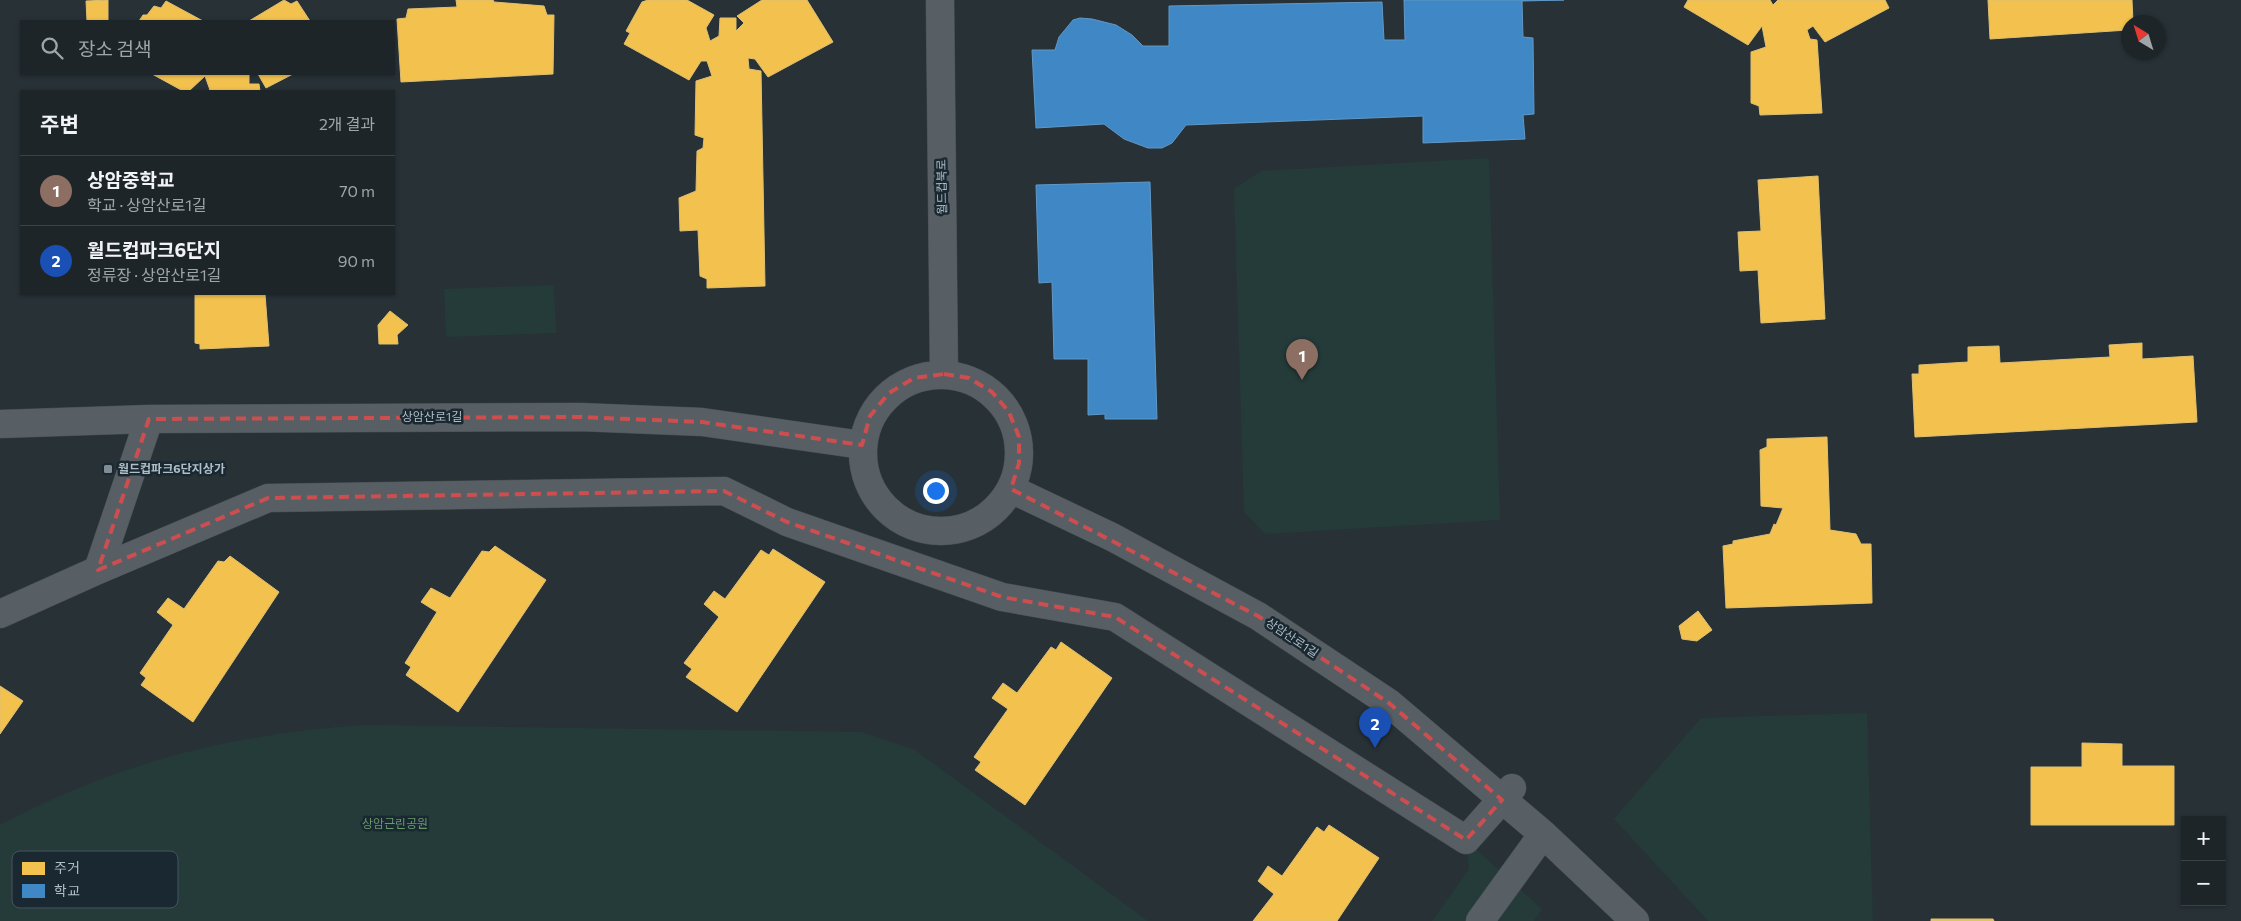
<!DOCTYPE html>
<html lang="ko">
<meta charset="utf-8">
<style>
:root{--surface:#1d2528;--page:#252d30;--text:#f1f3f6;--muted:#a0a5a8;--line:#3b4245;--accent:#808d95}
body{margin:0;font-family:Commissioner,"Noto Sans KR",sans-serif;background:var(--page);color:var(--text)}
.controls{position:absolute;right:15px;bottom:15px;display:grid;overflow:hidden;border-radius:0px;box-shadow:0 1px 4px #0004}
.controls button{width:45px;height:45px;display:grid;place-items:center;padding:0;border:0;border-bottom:1px solid var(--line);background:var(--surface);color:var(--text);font:25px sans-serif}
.compass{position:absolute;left:2121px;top:15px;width:45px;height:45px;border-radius:50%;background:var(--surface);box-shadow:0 1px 4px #0004;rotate:322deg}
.you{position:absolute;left:935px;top:490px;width:18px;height:18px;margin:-12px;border:4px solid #fff;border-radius:50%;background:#1a73e8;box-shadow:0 0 0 8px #1a73e833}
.badge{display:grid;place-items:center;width:32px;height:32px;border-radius:50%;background:var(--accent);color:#fff;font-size:16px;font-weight:700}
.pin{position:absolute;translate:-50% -41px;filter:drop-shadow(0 1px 2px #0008)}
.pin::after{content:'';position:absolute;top:26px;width:18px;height:15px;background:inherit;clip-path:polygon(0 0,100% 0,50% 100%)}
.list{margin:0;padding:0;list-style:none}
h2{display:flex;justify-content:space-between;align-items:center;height:65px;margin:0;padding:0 20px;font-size:21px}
h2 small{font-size:16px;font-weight:400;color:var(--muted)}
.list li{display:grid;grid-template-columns:32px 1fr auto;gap:15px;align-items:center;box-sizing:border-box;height:70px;padding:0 20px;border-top:1px solid var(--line)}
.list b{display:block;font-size:19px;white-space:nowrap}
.list p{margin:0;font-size:16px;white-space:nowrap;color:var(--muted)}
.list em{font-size:16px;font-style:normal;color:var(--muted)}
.icon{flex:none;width:28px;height:28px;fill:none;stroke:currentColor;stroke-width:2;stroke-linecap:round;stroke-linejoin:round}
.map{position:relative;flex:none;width:2241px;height:921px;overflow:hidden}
.search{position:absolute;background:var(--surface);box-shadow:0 1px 4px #0004;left:20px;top:20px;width:375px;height:55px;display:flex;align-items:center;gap:12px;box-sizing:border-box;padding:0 18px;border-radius:0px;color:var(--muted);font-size:19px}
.panel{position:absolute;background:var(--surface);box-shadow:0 1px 4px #0004;left:20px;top:90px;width:375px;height:205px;border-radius:0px}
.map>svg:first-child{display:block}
.green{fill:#243b3a}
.homes{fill:#f2c14e;stroke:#dec073}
.schools{fill:#3f88c5;stroke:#6198c6}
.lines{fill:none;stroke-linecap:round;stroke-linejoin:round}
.minor-casing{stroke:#454c51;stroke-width:29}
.minor{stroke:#575f64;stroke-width:28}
.marked{fill:none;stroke:#cc4e50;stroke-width:4;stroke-dasharray:10 6;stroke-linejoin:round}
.poi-dot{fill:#808d95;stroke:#1a2831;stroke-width:2}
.labels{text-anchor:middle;stroke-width:5;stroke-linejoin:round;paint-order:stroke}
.street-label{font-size:12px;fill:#b0bec8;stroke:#1a2831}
.poi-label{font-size:12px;font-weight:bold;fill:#b0bec8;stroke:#1a2831;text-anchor:start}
.park-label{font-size:12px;fill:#669a68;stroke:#1a2831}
.key{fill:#1a2831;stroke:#47555e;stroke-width:1}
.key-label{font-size:14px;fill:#b0bec8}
</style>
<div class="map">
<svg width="2241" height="921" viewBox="0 0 2241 921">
<rect width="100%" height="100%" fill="#273136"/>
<path class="green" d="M1489,158L1500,520L1265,534L1244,512L1234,189L1261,171Z
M554,285L556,333L446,337L444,289Z
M1867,713L1873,921H1708L1614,819L1701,718Z
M364,725L861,732L915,750L1148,921H0V825C119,762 230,734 364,725Z
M1466,840L1542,909L1534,921H1432L1469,869Z"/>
<path class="homes" d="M108,0V21H87L86,1Z
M284,0L291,4L297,1L310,21H249Z
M456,0H493L494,2L544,6L547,15H554L553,74L401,82L397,19L406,18L408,9L457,7Z
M648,0H687L714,15L706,28L710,41L719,36L720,18H736V31L744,23L737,16L762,0H807L833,42L768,77L755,59L748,58L749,69L761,71L765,286L707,288V279L700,276L698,230L680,231L679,198L696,191L697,151L703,148L704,138L695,135L696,81L712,76L707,61H701L689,80L624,44L630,33L626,31L642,2Z
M1688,0H1770L1773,5L1778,0H1885L1889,8L1825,42L1813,26L1807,30L1810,39L1817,40L1822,113L1760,115L1759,106L1751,103V52L1766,47L1762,26L1748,45L1684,7Z
M1988,0H2132L2133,22H2128V30L1990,39Z
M166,1L203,21H139L143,15H147L154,6L161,8Z
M152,74H249V84H259L260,91H206L210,90L205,76L189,91H183Z
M258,74H293L266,88Z
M1818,176L1825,319L1761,323L1758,270L1740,271L1738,232L1761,231L1758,180Z
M195,294H265L269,346L200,349V344L195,343Z
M390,311L408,325L397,335L398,344H379L378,325Z
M2142,343V359L2193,356L2197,422L1915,437L1912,374H1919V365L1968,362V347L1999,346L2000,363L2110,357L2109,345Z
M1827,437L1830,530L1856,534L1861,544H1871L1872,603L1726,608L1723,546L1733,544V541L1770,534L1774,524L1776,525L1783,508L1761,506L1760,450L1767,447V439Z
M495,546L546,580L458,712L406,675L411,667L405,663L437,612L421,602L431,588L450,598L482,551L489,552Z
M773,549L825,582L737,712L686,677L692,669L684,663L719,617L704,604L714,591L725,599L761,550L769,555Z
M230,556L279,592L193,722L141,685L146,678L140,673L173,625L157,612L168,598L184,609L218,561L224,562Z
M1698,611L1712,630L1697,641L1682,639L1679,626Z
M1061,642L1112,678L1025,805L975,770L981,762L974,757L1008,709L992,698L1003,683L1017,693L1051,647L1056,650Z
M0,686L23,701L0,734Z
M2082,743L2122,744V766H2174V825H2031V767H2082Z
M1329,825L1379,858L1337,921H1253L1274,894L1258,881L1268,866L1282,876L1317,827L1324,832Z
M1931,919H1993L1994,921H1931Z"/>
<path class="schools" d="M1404,0H1564L1522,1L1523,37L1533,38L1534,114L1523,115L1525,139L1423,143V116L1186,125L1172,143L1162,148H1148L1124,139L1104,124L1036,128L1032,50H1055L1059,37L1073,20L1080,18L1092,19L1116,25L1132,35L1143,46H1169V6L1382,2L1384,40H1405Z
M1150,182L1157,419H1105V414L1088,415V359H1054L1052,282L1039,283L1036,185Z"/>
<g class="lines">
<defs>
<path id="minor" d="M940,0L944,374
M863 453a78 78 0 1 1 156 0a78 78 0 1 1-156 0Z
M0,424L149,419L580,417L702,422L862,445
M1011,489L1112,537L1258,616L1389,703L1543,834L1635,921
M98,570L268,498L724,491L787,522L1002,597L1115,617L1466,840L1512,788
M0,614L98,570L149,419
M1480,921L1543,834"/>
</defs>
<use href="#minor" class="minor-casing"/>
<use href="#minor" class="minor"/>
</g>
<path class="marked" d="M944,374L969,378L992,392L1009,412L1019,437V463L1011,489L1258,616L1389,703L1502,800L1466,840L1115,617L1002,597L787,522L724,491L268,498L98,570L149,419L580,417L702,422L862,445L870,416L889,393L914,378Z"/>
<rect class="poi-dot" x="103" y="464" width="10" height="10" rx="2.5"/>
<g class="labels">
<g class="street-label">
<text transform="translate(942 187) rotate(-91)" y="4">월드컵북로</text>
<text x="432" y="421">상암산로1길</text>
<text transform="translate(1292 638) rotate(34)" y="4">상암산로1길</text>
</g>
<g class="poi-label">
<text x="118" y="473">월드컵파크6단지상가</text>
</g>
<g class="park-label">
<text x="395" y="828">상암근린공원</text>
</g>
</g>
<rect x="12" y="851" width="166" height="57" rx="8" class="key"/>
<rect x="22" y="862" width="23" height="13" fill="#f2c14e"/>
<rect x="22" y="884" width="23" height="14" fill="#3f88c5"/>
<g class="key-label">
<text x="54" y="873">주거</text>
<text x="54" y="896">학교</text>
</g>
</svg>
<div class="controls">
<button>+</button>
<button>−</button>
</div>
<svg class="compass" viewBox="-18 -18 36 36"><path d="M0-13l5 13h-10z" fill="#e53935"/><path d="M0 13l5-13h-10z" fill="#a0a5a8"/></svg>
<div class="you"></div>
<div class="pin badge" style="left:1302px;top:380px;background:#8d6e63">1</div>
<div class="pin badge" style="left:1375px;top:748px;background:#1a4fb4">2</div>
<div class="search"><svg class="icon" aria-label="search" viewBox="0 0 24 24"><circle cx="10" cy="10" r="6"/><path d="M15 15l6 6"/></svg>장소 검색</div>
<section class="panel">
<h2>주변<small>2개 결과</small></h2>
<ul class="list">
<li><span class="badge" style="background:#8d6e63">1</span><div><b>상암중학교</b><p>학교 · 상암산로1길</p></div><em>70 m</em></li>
<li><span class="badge" style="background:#1a4fb4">2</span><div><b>월드컵파크6단지</b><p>정류장 · 상암산로1길</p></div><em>90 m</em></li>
</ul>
</section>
</div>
